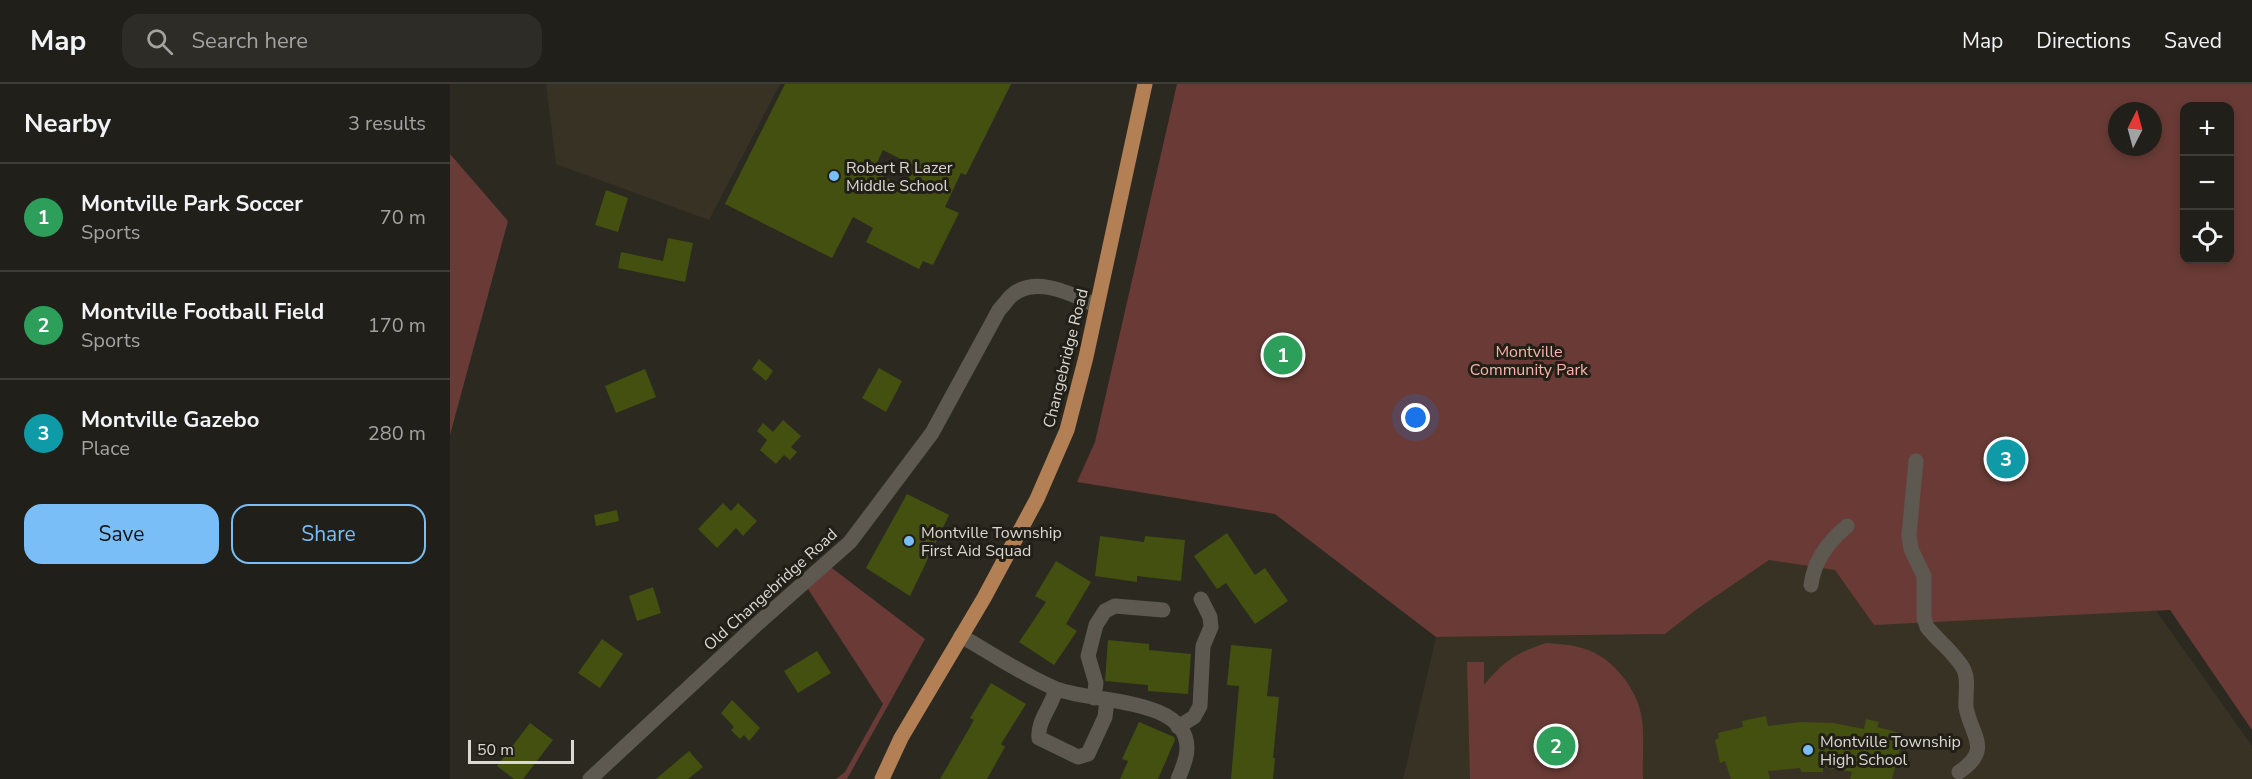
<!DOCTYPE html>
<meta charset="utf-8">
<style>
:root{--surface:#211f19;--page:#2d2c26;--text:#f1f3f6;--muted:#a2a2a2;--line:#3e3d38;--accent:#7abef8}
body{margin:0;font-family:"Nunito Sans",sans-serif;background:var(--page);color:var(--text)}
.controls{position:absolute;right:18px;top:18px;display:grid;overflow:hidden;border-radius:12px;box-shadow:0 3px 9px #0003}
.controls button{width:54px;height:54px;display:grid;place-items:center;padding:0;border:0;border-bottom:2px solid var(--line);background:var(--surface);color:var(--text);font:30px sans-serif}
.compass{position:absolute;left:1658px;top:18px;width:54px;height:54px;border-radius:50%;background:var(--surface);box-shadow:0 3px 9px #0003;rotate:6deg}
.scale{position:absolute;left:18px;bottom:15px;width:106px;box-sizing:border-box;padding-left:6px;border:3px solid #dad8d2;border-top:0;font-size:16px;line-height:21px;white-space:nowrap;color:#dad8d2;-webkit-text-stroke:4px #221f17;paint-order:stroke}
.you{position:absolute;left:966px;top:334px;width:21px;height:21px;margin:-15px;border:4px solid #fff;border-radius:50%;background:#1a73e8;box-shadow:0 0 0 9px #1a73e833}
.badge{display:grid;place-items:center;width:39px;height:39px;border-radius:50%;background:var(--accent);color:#fff;font-size:20px;font-weight:700}
.pin{position:absolute;translate:-50% -50%;border:3px solid #fff;box-shadow:0 2px 6px #0006}
.list{margin:0;padding:0;list-style:none}
h2{display:flex;justify-content:space-between;align-items:center;height:78px;margin:0;padding:0 24px;font-size:26px}
h2 small{font-size:20px;font-weight:400;color:var(--muted)}
.list li{display:grid;grid-template-columns:39px 1fr auto;gap:18px;align-items:center;box-sizing:border-box;height:108px;padding:0 24px;border-top:2px solid var(--line)}
.list b{display:block;font-size:22px;white-space:nowrap}
.list p{margin:0;font-size:20px;white-space:nowrap;color:var(--muted)}
.list em{font-size:20px;font-style:normal;color:var(--muted)}
.actions{display:flex;gap:12px;padding:18px 24px}
.actions a{flex:1;padding:14px 0;border:2px solid var(--accent);border-radius:18px;text-align:center;font-size:21px;color:var(--accent)}
.actions .main{background:var(--accent);color:#111}
.icon{flex:none;width:33px;height:33px;fill:none;stroke:currentColor;stroke-width:2;stroke-linecap:round;stroke-linejoin:round}
.map{position:relative;flex:none;width:1802px;height:695px;overflow:hidden}
header{display:flex;align-items:center;gap:36px;box-sizing:border-box;height:84px;padding:0 30px;background:var(--surface);border-bottom:2px solid var(--line)}
header strong{font-size:28px}
nav{display:flex;gap:33px;margin-inline-start:auto;font-size:21px}
.search{width:420px;height:54px;background:var(--page);display:flex;align-items:center;gap:15px;box-sizing:border-box;padding:0 21px;border-radius:18px;color:var(--muted);font-size:22px}
main{display:flex}
aside{flex:1;background:var(--surface)}
.map>svg:first-child{display:block}
.built{fill:#383224}
.green{fill:#6a3b36;fill-rule:evenodd}
.building{fill:#435010;fill-rule:evenodd}
.lines{fill:none;stroke-linecap:round;stroke-linejoin:round}
.minor{stroke:#5d5950;stroke-width:15}
.major{stroke:#b38055;stroke-width:15}
.poi-dot{fill:#7abef8;stroke:#221f17;stroke-width:2}
.labels{text-anchor:middle;stroke-width:6;stroke-linejoin:round;paint-order:stroke}
.poi-label{font-size:16px;fill:#dad8d2;stroke:#221f17;text-anchor:start}
.park-label{font-size:16px;fill:#f9b3ab;stroke:#221f17}
.street-label{font-size:16px;fill:#dad8d2;stroke:#221f17}
</style>
<header>
<strong>Map</strong>
<div class="search"><svg class="icon" aria-label="search" viewBox="0 0 24 24"><circle cx="10" cy="10" r="6"/><path d="M15 15l6 6"/></svg>Search here</div>
<nav><a>Map</a><a>Directions</a><a>Saved</a></nav>
</header>
<main>
<aside>
<h2>Nearby<small>3 results</small></h2>
<ul class="list">
<li><span class="badge" style="background:#2e9e5b">1</span><div><b>Montville Park Soccer</b><p>Sports</p></div><em>70 m</em></li>
<li><span class="badge" style="background:#2e9e5b">2</span><div><b>Montville Football Field</b><p>Sports</p></div><em>170 m</em></li>
<li><span class="badge" style="background:#0f9aa8">3</span><div><b>Montville Gazebo</b><p>Place</p></div><em>280 m</em></li>
</ul>
<div class="actions"><a class="main">Save</a><a>Share</a></div>
</aside>
<div class="map">
<svg width="1802" height="695" viewBox="0 0 1802 695">
<rect width="100%" height="100%" fill="#2c2921"/>
<path class="built" d="M96,0H330L259,136L106,80Z
M1549,305L1802,662V695H953L986,553L1215,550L1341,450Z"/>
<path class="green" d="M727,0H1802V646L1720,526L1424,541L1385,486L1319,476L1247,525L1215,550L986,553L825,430L627,398L645,358ZM1734,22H1780V176H1734ZM1667,27H1703V63H1667Z
M0,70L58,137L0,351Z
M378,481L475,555L397,695H386L395,688L433,620L356,502Z
M1096,559C1106,560 1118,560 1128,563C1159,569 1185,601 1191,630C1195,650 1192,674 1193,695H1020L1017,578H1034V601C1056,575 1065,570 1096,559Z"/>
<path class="building" d="M335,0H561L516,91L511,89L495,123L509,129L483,181L473,177L469,185L416,158L423,144L403,133L382,174L275,120ZM433,66L464,82L454,103L423,87Z
M156,106L178,114L168,148L145,141Z
M218,154L243,159L235,198L168,184L171,168L213,177Z
M309,275L323,287L316,297L302,285Z
M429,284L452,297L436,328L412,314Z
M195,285L206,313L166,329L155,302Z
M333,336L351,352L341,363L347,368L340,376L334,371L326,380L310,366L317,356L307,347L313,339L323,348Z
M1544,357L1572,360L1569,394L1541,391Z
M457,410L499,431L460,512L416,484Z
M273,419L281,427L288,419L307,437L293,452L286,444L267,464L248,445Z
M167,426L169,437L146,442L144,431Z
M777,449L805,491L815,484L838,517L805,540L776,499L767,505L744,472Z
M650,452L694,458L695,452L735,456L731,497L687,492V498L645,492Z
M606,477L641,498L616,540L627,547L604,581L569,558L596,518L585,512Z
M203,503L211,529L187,537L179,512Z
M152,555L173,570L150,604L128,589Z
M658,556L699,560V566L741,570L738,610L698,607V601L655,597Z
M781,561L822,565L817,612L829,613L823,674H825L823,695H781L789,602L777,601Z
M367,567L381,589L348,609L334,587Z
M541,599L576,620L551,660L555,663L537,695H490L524,636L520,634Z
M282,616L310,644L299,657L294,651L290,655L281,646L284,643L271,629Z
M1316,632L1318,642L1351,638L1383,639L1414,645L1416,635L1429,638L1427,643L1454,650L1442,695H1400L1402,688L1373,683V688H1351L1350,684L1318,687L1320,695H1281L1275,677L1270,679L1265,656L1269,654L1268,649L1293,643L1292,637Z
M689,638L724,653L725,656L708,695H670L678,677L672,675Z
M80,639L103,656L73,695H64L47,682Z
M239,667L253,683L238,695H206Z"/>
<g class="lines">
<path class="minor" d="M1466,377L1459,451L1461,465L1474,492V534L1477,543C1488,557 1506,570 1514,586C1519,597 1515,611 1516,623C1521,652 1543,665 1509,688
M1361,501C1364,477 1379,457 1397,442
M511,552C541,569 573,591 604,604C637,619 737,612 737,664C737,674 732,686 728,695
M606,605C602,622 587,637 589,654L628,673L638,670L655,633L657,616
M644,614L646,599L638,572L646,541L655,527L665,522L713,526
M728,643L744,633L750,622L753,562L761,543L760,533L751,515
M140,695L305,542L400,458L482,349L549,226C553,222 557,216 561,212C585,190 624,211 647,222"/>
<path class="major" d="M432,695L451,654L534,514L587,415L617,346L636,273L695,0"/>
</g>
<g class="poi-dot">
<circle cx="384" cy="92" r="6"/>
<circle cx="459" cy="457" r="6"/>
<circle cx="1358" cy="666" r="6"/>
</g>
<g class="labels">
<g class="poi-label">
<text x="396" y="89">Robert R Lazer<tspan x="396" dy="18">Middle School</tspan></text>
<text x="471" y="454">Montville Township<tspan x="471" dy="18">First Aid Squad</tspan></text>
<text x="1370" y="663">Montville Township<tspan x="1370" dy="18">High School</tspan></text>
</g>
<g class="park-label">
<text x="1079" y="273">Montville<tspan x="1079" dy="18">Community Park</tspan></text>
</g>
<g class="street-label">
<text transform="translate(615 274) rotate(-76)" y="6">Changebridge Road</text>
<text transform="translate(320 505) rotate(-42)" y="6">Old Changebridge Road</text>
</g>
</g>
</svg>
<div class="controls">
<button>+</button>
<button>−</button>
<button><svg class="icon" aria-label="locate" viewBox="0 0 24 24"><circle cx="12" cy="12" r="6"/><path d="M12 2v4M12 18v4M2 12h4M18 12h4"/></svg></button>
</div>
<svg class="compass" viewBox="-18 -18 36 36"><path d="M0-13l5 13h-10z" fill="#e53935"/><path d="M0 13l5-13h-10z" fill="#a2a2a2"/></svg>
<div class="scale">50 m</div>
<div class="you"></div>
<div class="pin badge" style="left:833px;top:271px;background:#2e9e5b">1</div>
<div class="pin badge" style="left:1106px;top:662px;background:#2e9e5b">2</div>
<div class="pin badge" style="left:1556px;top:375px;background:#0f9aa8">3</div>
</div>
</main>
